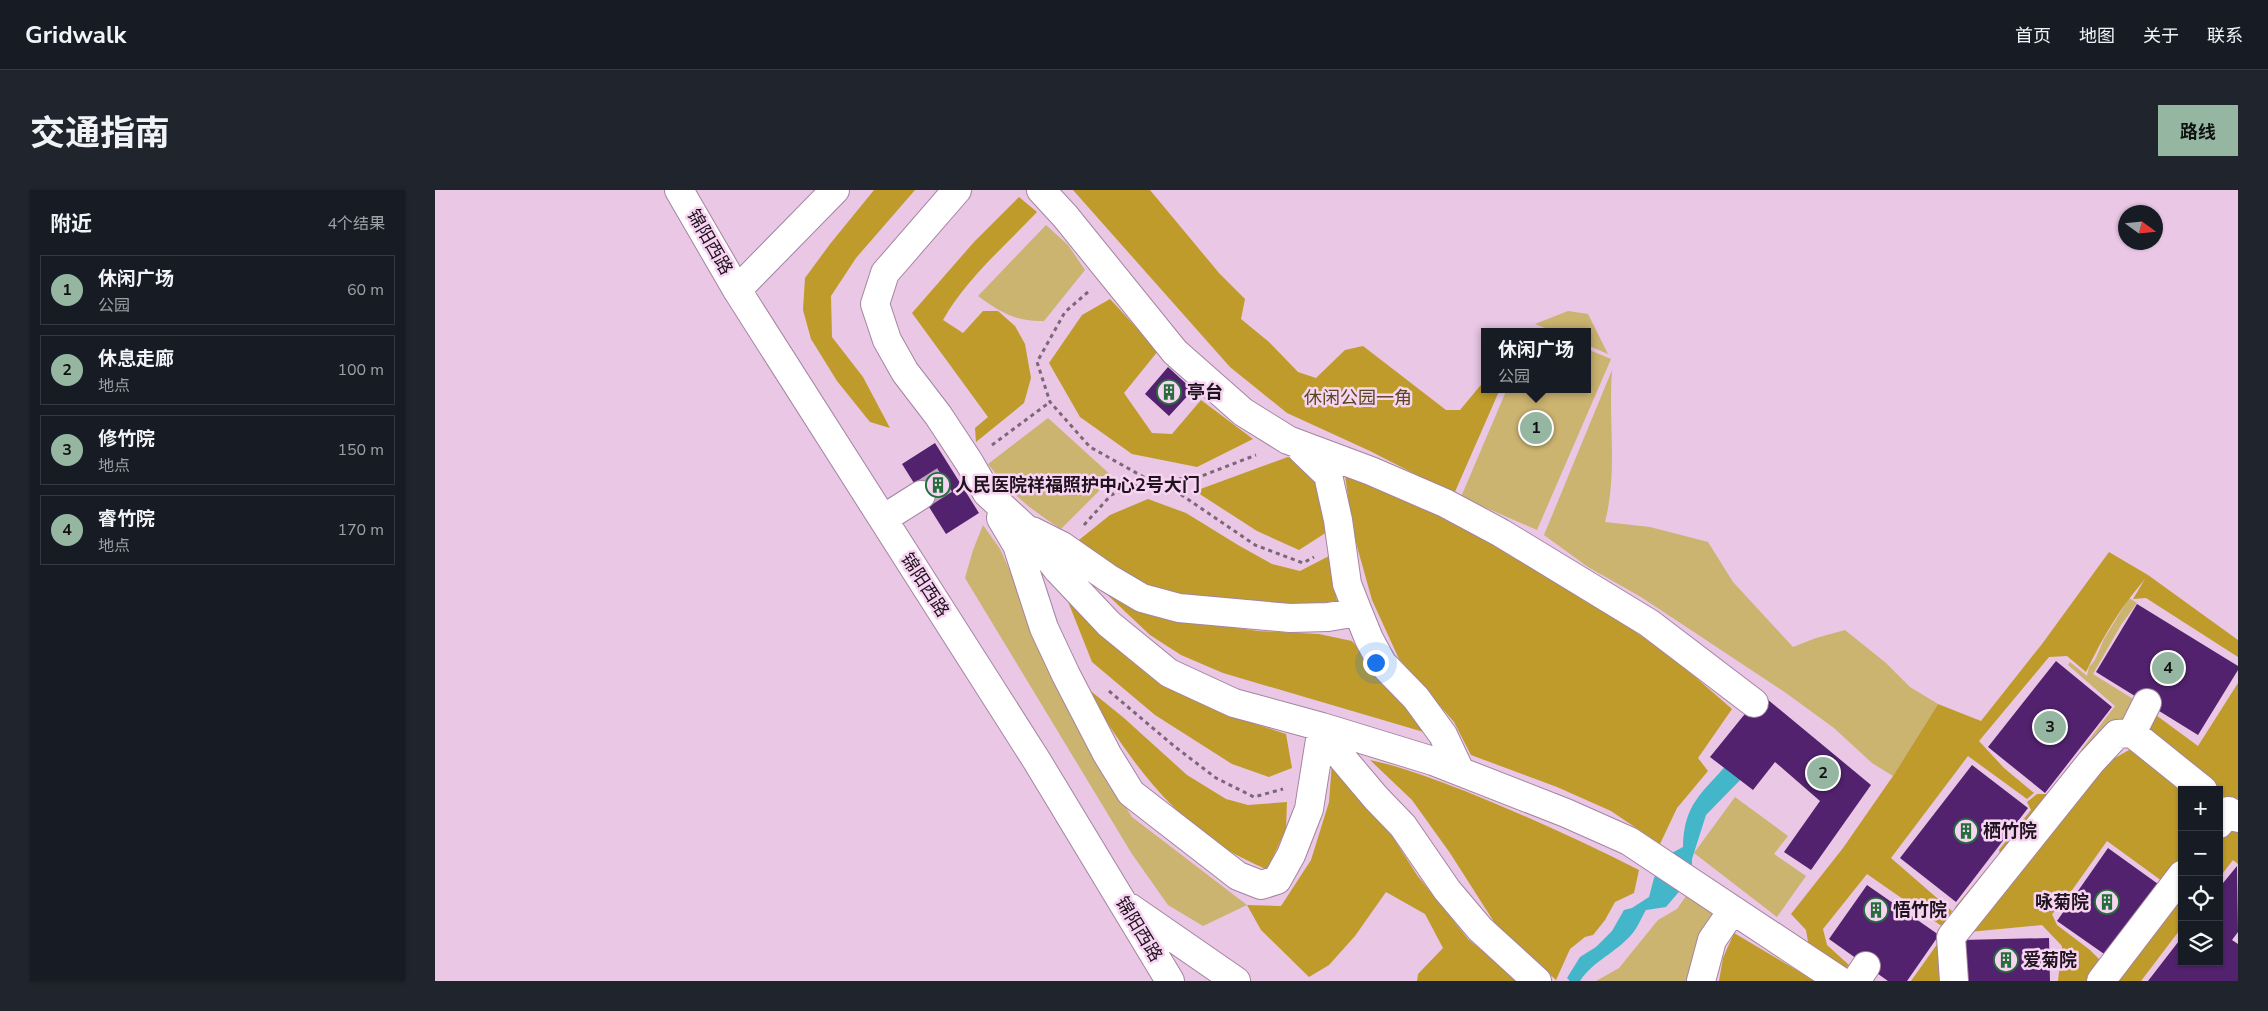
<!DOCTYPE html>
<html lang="zh">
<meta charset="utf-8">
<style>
:root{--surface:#171b24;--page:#20242c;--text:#f1f3f6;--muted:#9ea1a6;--line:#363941;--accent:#95b7a2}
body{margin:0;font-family:"Nunito Sans","Noto Sans SC",sans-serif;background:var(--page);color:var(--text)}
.controls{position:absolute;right:15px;bottom:15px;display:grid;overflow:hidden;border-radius:0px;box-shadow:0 1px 4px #0004}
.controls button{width:45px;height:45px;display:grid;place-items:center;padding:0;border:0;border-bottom:1px solid var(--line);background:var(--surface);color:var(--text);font:25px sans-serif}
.compass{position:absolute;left:1683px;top:15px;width:45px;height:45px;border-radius:50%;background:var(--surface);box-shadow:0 1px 4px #0004;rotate:105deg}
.you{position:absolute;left:940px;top:472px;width:18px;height:18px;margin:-12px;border:4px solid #fff;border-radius:50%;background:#1a73e8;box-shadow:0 0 0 8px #1a73e833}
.badge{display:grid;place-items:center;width:32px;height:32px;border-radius:50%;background:var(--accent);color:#111;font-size:16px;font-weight:700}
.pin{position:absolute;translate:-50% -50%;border:2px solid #fff;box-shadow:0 1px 5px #0006}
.popup{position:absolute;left:1046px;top:138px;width:110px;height:65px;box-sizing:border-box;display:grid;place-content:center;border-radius:0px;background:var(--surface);filter:drop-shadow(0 1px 4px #0005);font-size:16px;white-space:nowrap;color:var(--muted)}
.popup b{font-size:19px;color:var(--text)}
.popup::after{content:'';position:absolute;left:50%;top:100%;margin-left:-10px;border:10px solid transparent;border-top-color:var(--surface)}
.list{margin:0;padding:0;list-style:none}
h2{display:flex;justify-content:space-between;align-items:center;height:65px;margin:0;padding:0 20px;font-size:21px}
h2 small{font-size:16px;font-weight:400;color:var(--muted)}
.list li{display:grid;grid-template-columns:32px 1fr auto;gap:15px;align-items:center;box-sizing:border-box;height:70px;margin:0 10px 10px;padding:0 10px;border:1px solid var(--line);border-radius:0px}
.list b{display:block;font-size:19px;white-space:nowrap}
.list p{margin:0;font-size:16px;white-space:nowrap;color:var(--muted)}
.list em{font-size:16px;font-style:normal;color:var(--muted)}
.icon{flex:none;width:28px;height:28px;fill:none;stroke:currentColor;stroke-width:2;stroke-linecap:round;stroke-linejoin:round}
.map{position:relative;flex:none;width:1803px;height:791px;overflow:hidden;border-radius:0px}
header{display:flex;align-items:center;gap:30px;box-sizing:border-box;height:70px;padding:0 25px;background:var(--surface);border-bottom:1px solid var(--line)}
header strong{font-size:24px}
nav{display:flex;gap:28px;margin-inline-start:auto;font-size:18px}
.intro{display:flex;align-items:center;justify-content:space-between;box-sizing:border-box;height:120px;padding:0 30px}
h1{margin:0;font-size:35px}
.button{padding:12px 22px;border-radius:0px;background:var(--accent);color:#111;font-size:18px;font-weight:700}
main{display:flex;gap:30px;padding:0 30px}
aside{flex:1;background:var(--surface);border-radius:0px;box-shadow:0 1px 4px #0004}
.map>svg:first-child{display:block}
.green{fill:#cbb370}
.forest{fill:#be9b2a}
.water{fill:#44b6c9}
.building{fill:#52226e}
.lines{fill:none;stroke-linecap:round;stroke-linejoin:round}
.minor-tunnel{stroke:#c1a3bd;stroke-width:28;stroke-dasharray:28 14;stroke-linecap:butt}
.minor-casing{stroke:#a484a0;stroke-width:30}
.path{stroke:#7c667a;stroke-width:3;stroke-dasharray:4 4;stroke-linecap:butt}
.minor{stroke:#fff;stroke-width:28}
.labels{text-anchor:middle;stroke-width:5;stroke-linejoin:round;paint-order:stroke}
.street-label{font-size:18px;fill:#1f131e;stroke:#f7d4f2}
.poi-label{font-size:18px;font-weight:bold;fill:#1f131e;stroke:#f7d4f2;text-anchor:start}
.park-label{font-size:18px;fill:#57481d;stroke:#f7d4f2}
</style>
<header>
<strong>Gridwalk</strong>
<nav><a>首页</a><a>地图</a><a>关于</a><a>联系</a></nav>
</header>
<div class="intro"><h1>交通指南</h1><a class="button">路线</a></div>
<main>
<aside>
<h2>附近<small>4个结果</small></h2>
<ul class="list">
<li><span class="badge">1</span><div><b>休闲广场</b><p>公园</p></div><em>60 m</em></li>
<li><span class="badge">2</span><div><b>休息走廊</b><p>地点</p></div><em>100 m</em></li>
<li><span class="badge">3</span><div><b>修竹院</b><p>地点</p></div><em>150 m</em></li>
<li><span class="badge">4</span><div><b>睿竹院</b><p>地点</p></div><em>170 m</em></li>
</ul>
</aside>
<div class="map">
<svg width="1803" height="791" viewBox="0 0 1803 791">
<rect width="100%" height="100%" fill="#e9c7e5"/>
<path class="green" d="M611,35L633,55L650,80L609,131C581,132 565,122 543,106Z
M1133,121L1153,124L1173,164L1152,155V142H1120L1100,134Z
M1152,159L1176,169L1102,340L1026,307L1072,199H1152Z
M1177,180C1173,231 1183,282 1170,332L1215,337L1273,352L1298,392L1358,457L1381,448L1410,440L1451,473L1475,497L1503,514L1458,586L1437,573L1399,538L1351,503L1206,407L1153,377L1109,345Z
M613,228L678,287L626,339C594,318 577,305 553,274Z
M548,335L565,359L661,570L697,627L812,715L768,736L733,715L697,664L530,388L538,360Z
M1694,408L1702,413L1686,435L1658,484L1706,514L1699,531L1647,563L1646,560L1680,516L1633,475L1635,472L1652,486L1654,477L1660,470L1669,449Z
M1300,607L1353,646L1339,664L1371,686L1342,727L1259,663Z
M1251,706L1282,726L1255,791H1161L1184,778L1223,730L1242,719Z"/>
<path class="forest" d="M439,0H480L421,68L396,106L397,147L428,187L455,238L435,232L402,191L376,149L368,120L370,88L395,54Z
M638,0H715L784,83L810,109L806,129L834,152L863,182L881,188L910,160L928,156L1011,220H1025L1050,190V199H1065L1019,304L935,261L852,223L795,177Z
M584,7L602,22C569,57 532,88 508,130L528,143L548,121H563L580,136L590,154L596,188L589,213L541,252L540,238L553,227L477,123L539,52Z
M675,109L723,161L689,203L717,243L737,244L766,210L818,249L762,277L697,264L645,227L614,173L647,125Z
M853,267L880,288L892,342L864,360L822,341L760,301Z
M910,285L991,318L1087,371L1180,428L1236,466L1297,519L1263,568L1273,581L1242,618L1225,654L1176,621L1122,597L1036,565L1019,532L964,469L937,410L918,342Z
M713,309L751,323L803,355L837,374L865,381L894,366L902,411L859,416L728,403L709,395L639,354L675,325Z
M1674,362L1713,385L1803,450V467L1711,408L1698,409L1710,389C1683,421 1669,445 1651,482L1632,466L1614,467L1544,551L1569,578L1599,603L1592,609L1533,566L1456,668L1517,721L1508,737L1432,684L1388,739L1392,755L1414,775L1407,782L1375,763L1371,740L1356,724L1408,658L1458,586L1503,514L1546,531L1607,454Z
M663,396L769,433L823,441L884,444L917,451L992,543L788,483L746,465L715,445Z
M632,409L793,525L851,544L857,578L834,587L797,574L720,525L657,472Z
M1803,493V608L1798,614L1784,603V600H1780L1705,539L1714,520L1763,556Z
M647,494L689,528L752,585L791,609L813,615L852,612L851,639L832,680C817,672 799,665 785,655C722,613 687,556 647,494Z
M1694,560L1732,584L1747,600V676L1727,691L1672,651L1625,717L1617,724L1622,735L1655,760L1667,772L1662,791H1623L1627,756L1607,735L1534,742L1666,576Z
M1641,568H1645L1565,664L1564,660L1596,620L1592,612L1602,604H1612Z
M935,570C968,577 998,589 1030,601C1089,625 1147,651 1204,680L1199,703L1180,712L1170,730L1158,745L1150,747L1135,759L1121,790L1061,735L1015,663L977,610Z
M897,573L949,633L982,685L1033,749L1084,791H982L983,784L1008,758L990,724L951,702L920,746L894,775L874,787L826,740L812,715L846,716L876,670L894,612Z
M1803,637V674L1798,670L1784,688V643Z
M1559,670L1566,674L1544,705L1516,791H1476L1503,753L1521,716Z
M1747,693V737L1706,791H1670Z
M1299,743L1380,791H1284L1288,768Z"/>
<path class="water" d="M1293,573L1310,585L1271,625L1257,669V680L1248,697L1231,717L1211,720C1206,728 1203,737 1197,744C1182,762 1158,771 1145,791H1135L1132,788L1145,767L1161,757L1177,741L1189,720L1197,718L1214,707L1219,688L1231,666L1248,657C1249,613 1267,604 1293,573Z"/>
<path class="building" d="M733,177L758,200L734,226L710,204Z
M500,253L544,323L511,344L467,274Z
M1702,414L1803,476V480L1763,545L1661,482Z
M1621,471L1677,517L1610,603L1553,557Z
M1326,504L1436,595L1376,680L1349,662L1385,611L1340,572L1318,600L1275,567Z
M1537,575L1593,618L1521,712L1465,668Z
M1673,658L1723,694L1672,766L1622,731Z
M1802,676L1803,742L1797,750L1803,754V791H1713L1747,747V772H1784V698Z
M1432,695L1504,745L1472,791H1453L1394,749Z
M1614,748L1615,791H1528L1527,750Z"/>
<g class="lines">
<path class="minor-tunnel" d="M486,305L519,284"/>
<defs>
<path id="minor" d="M244,0L302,100L602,571L735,791
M522,0L450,83L440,114L452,150L470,182L503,225L534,272L552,303L589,337L623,380L674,434L734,483L799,513L887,537L998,571L1131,623L1194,651L1405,791
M606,0L630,26L740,162L808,222L853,250L936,281L1010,313L1066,343L1214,433L1319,513
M302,100L400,0
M867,260L893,285L903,330L912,394L923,422
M566,328L582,355L609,438L631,485L672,564L696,603L803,686L826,695L842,690L856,665L874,619L887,537
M448,329L486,305
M597,341L627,356L673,388L707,408L744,418L855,428L893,427L923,422L934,449L947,473L981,508L1008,545L1025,581
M887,537L892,550L941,608L968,636L1012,700L1045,739L1102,791
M1697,543L1712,513
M1784,634L1794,621L1803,628
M694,717L801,791
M1266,791L1277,750L1297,721
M1421,791L1431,776
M1519,791L1516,747L1656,572L1682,544L1697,543L1768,600
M1666,791L1747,685"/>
</defs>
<use href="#minor" class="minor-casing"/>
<path class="path" d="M653,102L630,122L602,172L615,212L655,257L714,290L726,291L764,287L821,265
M557,255L615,212
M726,291L820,355L868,373L879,367
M649,335L676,305L714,290
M674,501L739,556L781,588L819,607L848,599"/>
<use href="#minor" class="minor"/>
</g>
<defs>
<symbol id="building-ring" viewBox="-11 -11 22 22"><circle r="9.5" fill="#f7d4f2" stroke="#256e3c" stroke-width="1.5"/><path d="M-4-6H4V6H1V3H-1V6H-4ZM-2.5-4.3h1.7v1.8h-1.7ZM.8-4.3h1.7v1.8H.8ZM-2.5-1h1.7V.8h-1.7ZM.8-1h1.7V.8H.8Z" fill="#256e3c"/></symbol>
</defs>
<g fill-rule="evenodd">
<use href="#building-ring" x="720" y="188" width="28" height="28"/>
<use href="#building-ring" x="489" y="281" width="28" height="28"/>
<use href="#building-ring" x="1517" y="627" width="28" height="28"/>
<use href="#building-ring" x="1658" y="698" width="28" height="28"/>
<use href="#building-ring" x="1427" y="706" width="28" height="28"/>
<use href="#building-ring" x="1557" y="756" width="28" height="28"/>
</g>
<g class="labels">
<g class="street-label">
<text transform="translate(275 52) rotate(60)" y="6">锦阳西路</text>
<text transform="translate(490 395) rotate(57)" y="6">锦阳西路</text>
<text transform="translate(704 739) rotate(59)" y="6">锦阳西路</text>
</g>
<g class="poi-label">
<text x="752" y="208">亭台</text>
<text x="520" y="301">人民医院祥福照护中心2号大门</text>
<text x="1548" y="647">栖竹院</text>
<text x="1654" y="718" text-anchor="end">咏菊院</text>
<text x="1458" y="726">悟竹院</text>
<text x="1588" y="776">爱菊院</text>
</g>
<g class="park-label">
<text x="923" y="214">休闲公园一角</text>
</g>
</g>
</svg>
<div class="controls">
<button>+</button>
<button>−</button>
<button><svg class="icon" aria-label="locate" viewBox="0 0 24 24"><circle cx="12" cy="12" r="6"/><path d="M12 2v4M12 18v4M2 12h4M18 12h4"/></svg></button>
<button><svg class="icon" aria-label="layers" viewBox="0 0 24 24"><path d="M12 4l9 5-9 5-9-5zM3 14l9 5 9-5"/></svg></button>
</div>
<svg class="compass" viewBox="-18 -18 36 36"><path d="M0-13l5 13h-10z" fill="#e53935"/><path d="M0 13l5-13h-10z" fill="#9ea1a6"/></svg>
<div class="you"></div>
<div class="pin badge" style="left:1101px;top:238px">1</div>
<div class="popup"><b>休闲广场</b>公园</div>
<div class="pin badge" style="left:1388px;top:583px">2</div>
<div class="pin badge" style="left:1615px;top:537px">3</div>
<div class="pin badge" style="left:1733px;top:478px">4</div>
</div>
</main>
